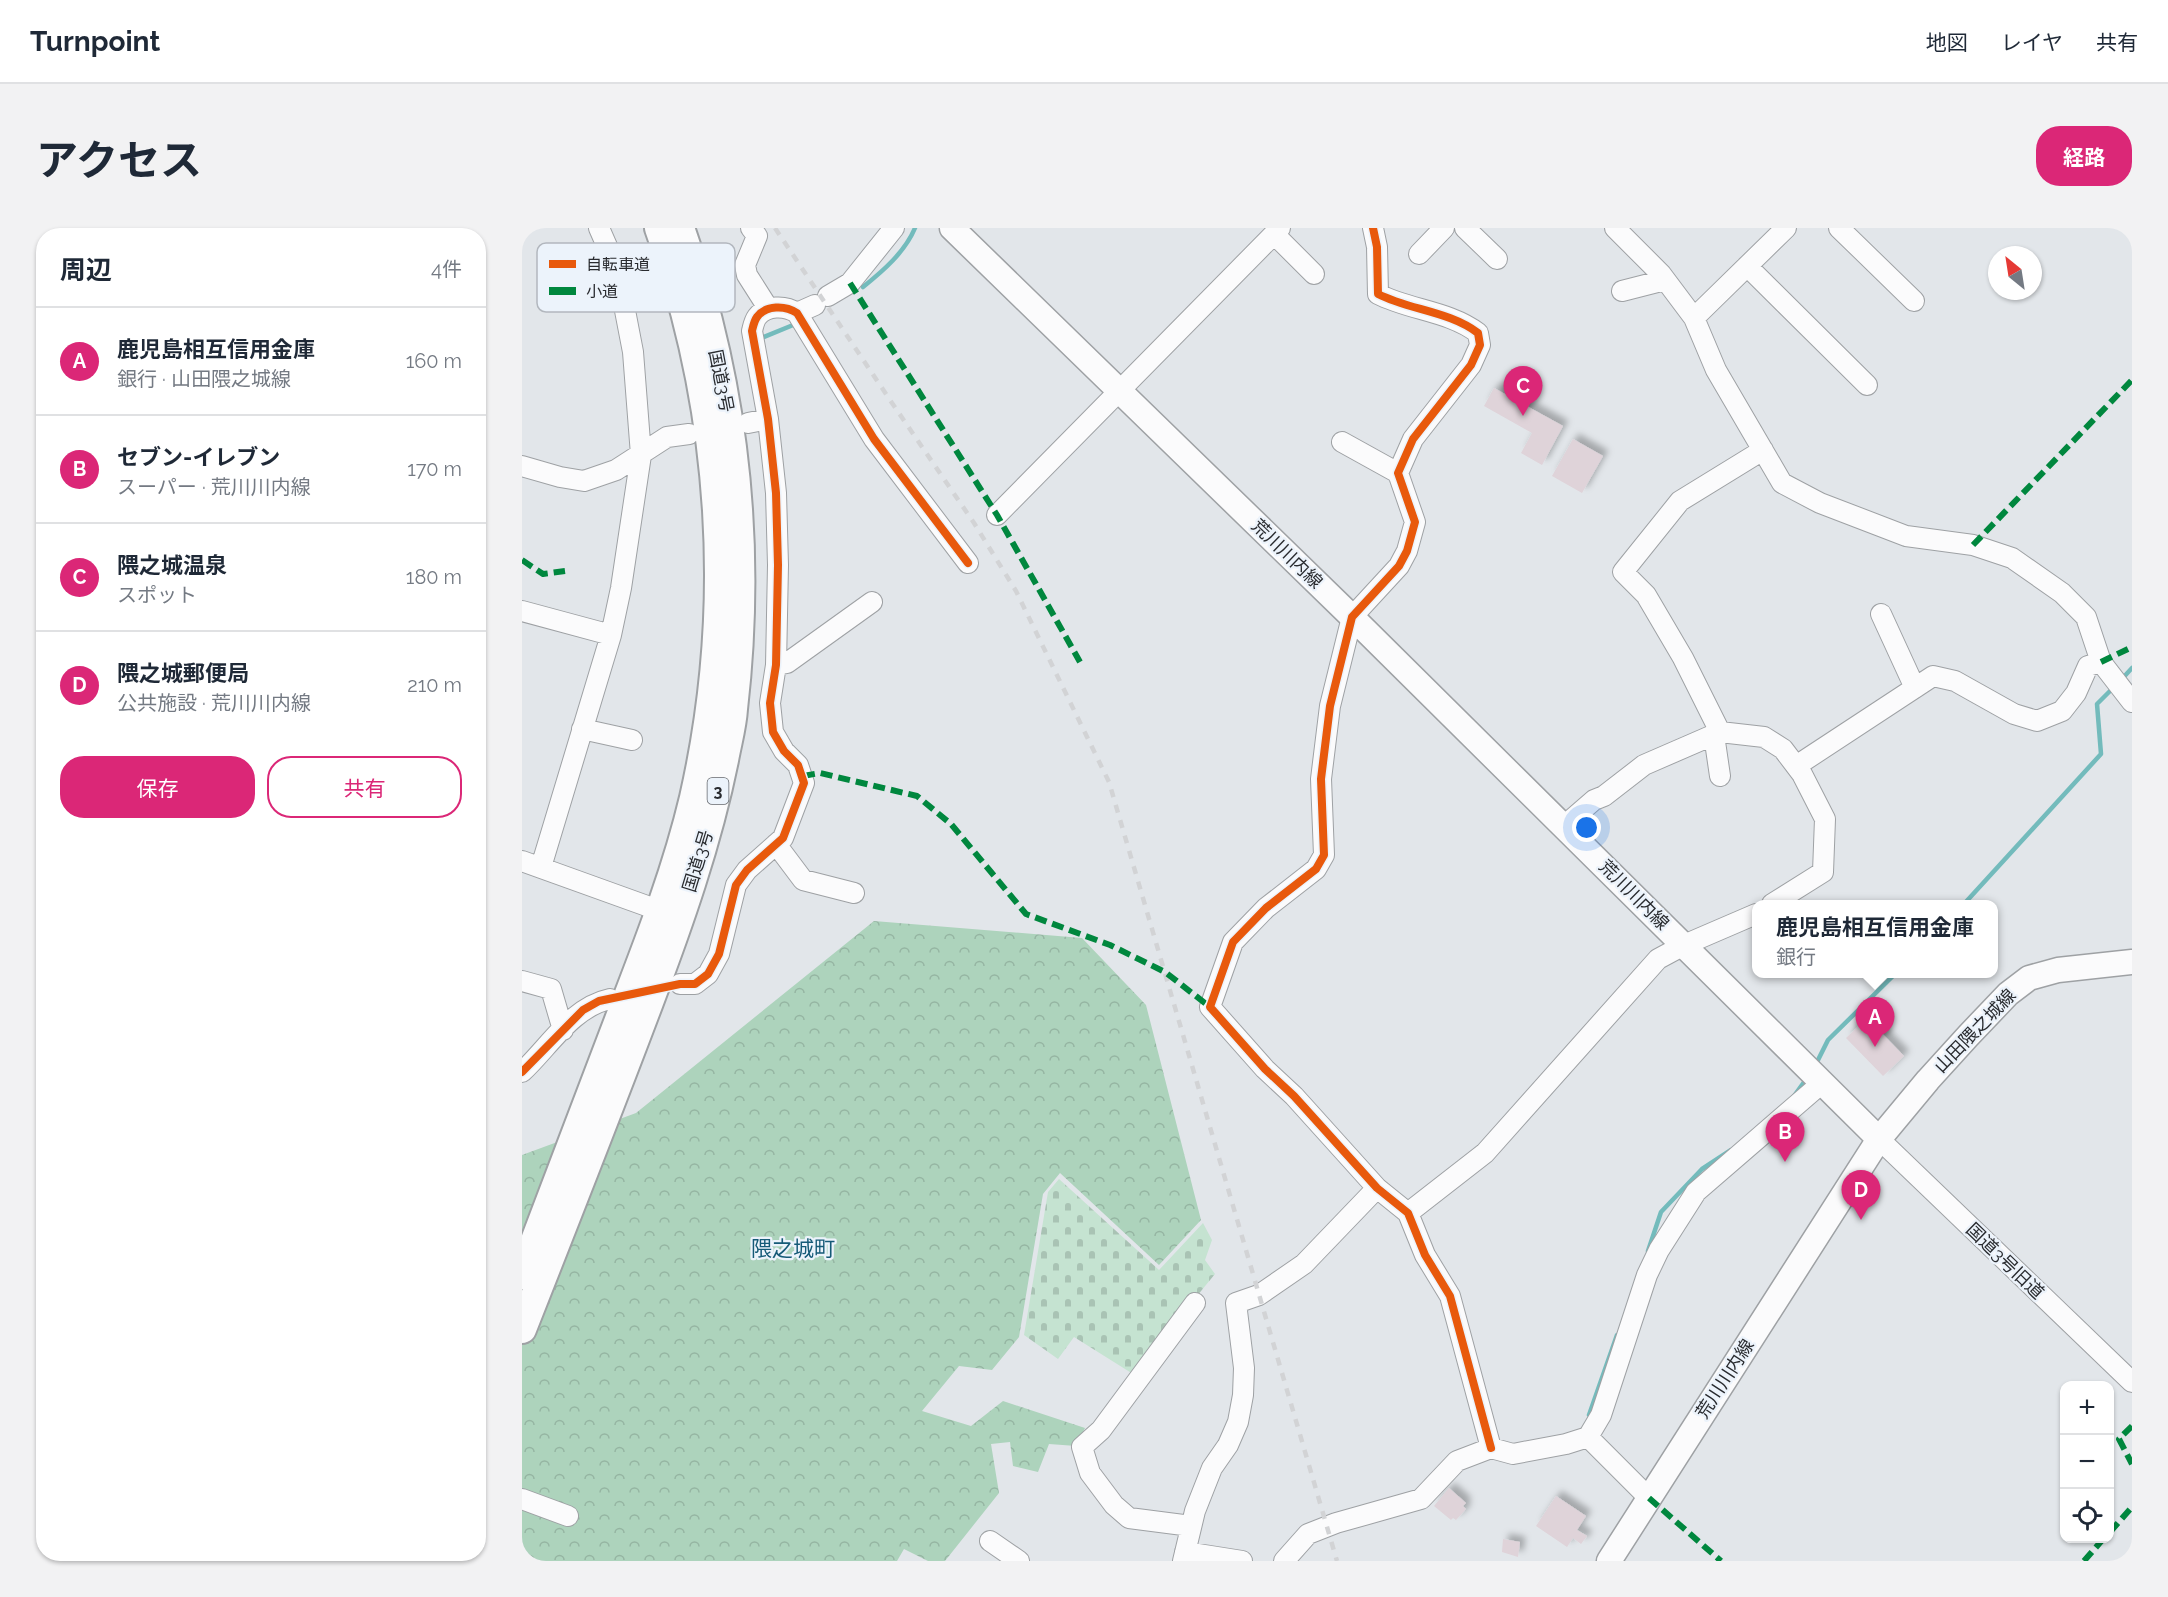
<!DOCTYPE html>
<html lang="ja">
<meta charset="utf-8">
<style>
:root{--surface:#fff;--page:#f2f2f3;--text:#1f2937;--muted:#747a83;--line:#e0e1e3;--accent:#db2777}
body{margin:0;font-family:Raleway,"Noto Sans JP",sans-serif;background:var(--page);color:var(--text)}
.controls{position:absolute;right:18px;bottom:18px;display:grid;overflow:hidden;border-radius:12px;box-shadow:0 2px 4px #0004}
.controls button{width:54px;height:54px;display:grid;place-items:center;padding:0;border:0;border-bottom:2px solid var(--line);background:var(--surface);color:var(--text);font:30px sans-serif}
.compass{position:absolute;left:1466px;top:18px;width:54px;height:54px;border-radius:50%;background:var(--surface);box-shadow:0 2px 4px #0004;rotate:330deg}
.you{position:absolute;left:1065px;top:600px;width:21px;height:21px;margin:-15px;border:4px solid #fff;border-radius:50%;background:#1a73e8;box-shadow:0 0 0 9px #1a73e833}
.badge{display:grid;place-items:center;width:39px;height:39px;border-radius:50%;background:var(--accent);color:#fff;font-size:20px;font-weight:700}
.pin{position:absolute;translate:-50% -50px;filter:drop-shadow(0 2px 3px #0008)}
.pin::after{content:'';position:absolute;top:32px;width:21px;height:18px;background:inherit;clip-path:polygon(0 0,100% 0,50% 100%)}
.popup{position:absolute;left:1230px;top:672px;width:246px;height:78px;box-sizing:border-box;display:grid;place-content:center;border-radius:12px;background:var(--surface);filter:drop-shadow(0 2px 4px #0005);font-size:20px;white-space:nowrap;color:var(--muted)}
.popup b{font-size:22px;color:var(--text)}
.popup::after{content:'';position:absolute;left:50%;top:100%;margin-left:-12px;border:12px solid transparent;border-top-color:var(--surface)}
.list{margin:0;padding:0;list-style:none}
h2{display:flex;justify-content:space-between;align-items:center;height:78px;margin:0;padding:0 24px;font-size:26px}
h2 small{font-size:20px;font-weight:400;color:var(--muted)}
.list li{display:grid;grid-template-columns:39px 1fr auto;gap:18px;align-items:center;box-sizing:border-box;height:108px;padding:0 24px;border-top:2px solid var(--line)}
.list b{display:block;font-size:22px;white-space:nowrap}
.list p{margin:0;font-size:20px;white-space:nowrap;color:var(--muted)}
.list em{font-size:20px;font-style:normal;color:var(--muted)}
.actions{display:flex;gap:12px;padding:18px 24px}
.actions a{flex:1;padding:14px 0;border:2px solid var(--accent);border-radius:24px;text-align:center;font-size:21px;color:var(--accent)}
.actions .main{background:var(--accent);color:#fff}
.icon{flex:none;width:33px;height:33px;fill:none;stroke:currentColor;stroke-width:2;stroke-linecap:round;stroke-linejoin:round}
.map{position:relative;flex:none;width:1610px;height:1333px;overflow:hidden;border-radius:24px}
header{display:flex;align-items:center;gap:36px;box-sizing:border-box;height:84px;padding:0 30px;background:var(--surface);border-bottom:2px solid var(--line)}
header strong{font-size:28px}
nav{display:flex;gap:33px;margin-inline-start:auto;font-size:21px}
.intro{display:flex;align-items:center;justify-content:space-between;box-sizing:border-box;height:144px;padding:0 36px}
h1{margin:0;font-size:42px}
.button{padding:15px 27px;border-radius:24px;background:var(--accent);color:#fff;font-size:21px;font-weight:700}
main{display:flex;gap:36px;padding:0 36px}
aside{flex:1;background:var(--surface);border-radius:24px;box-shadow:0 2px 4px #0004}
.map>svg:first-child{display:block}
.forest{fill:url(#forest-crowns)}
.cemetery{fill:url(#cemetery-stones)}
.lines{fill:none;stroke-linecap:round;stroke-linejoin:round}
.stream{stroke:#73bbbc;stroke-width:4.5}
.building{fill:#dfd3d9;filter:url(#shadow)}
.minor-casing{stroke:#9ea1a4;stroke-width:22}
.major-casing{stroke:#9ea1a4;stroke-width:27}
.highway-casing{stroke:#9ea1a4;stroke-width:32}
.minor{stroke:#fbfbfc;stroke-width:20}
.major{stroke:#fbfbfc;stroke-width:24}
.highway{stroke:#fbfbfc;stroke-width:28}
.rail{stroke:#d2d3d5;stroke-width:4.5;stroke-dasharray:8 8;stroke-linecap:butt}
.quiet{stroke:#00873e;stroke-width:6;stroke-dasharray:12 6;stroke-linecap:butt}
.cycleway-casing{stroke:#ecf3fb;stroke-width:11}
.cycleway{stroke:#e8590c;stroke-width:8}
.labels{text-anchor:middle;stroke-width:4.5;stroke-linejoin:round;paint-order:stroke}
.shield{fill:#ecf3fb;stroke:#64676c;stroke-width:1.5}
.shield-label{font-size:16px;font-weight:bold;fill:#292b2f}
.street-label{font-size:18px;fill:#292b2f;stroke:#ecf3fb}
.quarter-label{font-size:21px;fill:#155a77;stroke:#ecf3fb}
.key{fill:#ecf3fb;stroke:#b2b7be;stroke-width:1.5}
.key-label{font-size:16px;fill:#292b2f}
</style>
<header>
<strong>Turnpoint</strong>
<nav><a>地図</a><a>レイヤ</a><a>共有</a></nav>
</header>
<div class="intro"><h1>アクセス</h1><a class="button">経路</a></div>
<main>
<aside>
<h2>周辺<small>4件</small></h2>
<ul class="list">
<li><span class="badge">A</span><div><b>鹿児島相互信用金庫</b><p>銀行 · 山田隈之城線</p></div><em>160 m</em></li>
<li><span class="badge">B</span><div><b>セブン-イレブン</b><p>スーパー · 荒川川内線</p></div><em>170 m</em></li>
<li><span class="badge">C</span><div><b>隈之城温泉</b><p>スポット</p></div><em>180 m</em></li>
<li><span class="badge">D</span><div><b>隈之城郵便局</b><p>公共施設 · 荒川川内線</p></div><em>210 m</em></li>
</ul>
<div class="actions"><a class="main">保存</a><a>共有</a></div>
</aside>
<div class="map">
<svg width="1610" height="1333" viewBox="0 0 1610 1333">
<defs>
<pattern id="forest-crowns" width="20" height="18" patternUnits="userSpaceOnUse" patternTransform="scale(1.5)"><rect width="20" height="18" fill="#add3bc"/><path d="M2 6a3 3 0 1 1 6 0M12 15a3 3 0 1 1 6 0" fill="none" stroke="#95b5a2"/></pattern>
<pattern id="cemetery-stones" width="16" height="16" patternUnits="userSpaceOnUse" patternTransform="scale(1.5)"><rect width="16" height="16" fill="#c5e3d1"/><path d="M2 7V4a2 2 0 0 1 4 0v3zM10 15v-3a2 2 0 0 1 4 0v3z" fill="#a9c3b4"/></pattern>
<filter id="shadow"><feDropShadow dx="5.5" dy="-5.5" stdDeviation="3" flood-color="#0004"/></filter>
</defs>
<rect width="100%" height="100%" fill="#e2e6ea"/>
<path class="forest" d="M352,693L560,710L624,777L679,992L637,1037L538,945L521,966L497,1109L470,1142L437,1138L400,1183L449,1198L481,1173L563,1200L554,1218L527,1216L516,1244L491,1238L488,1214L469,1216L477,1265L423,1333H406L382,1321L375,1333H0V927L114,885Z"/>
<path class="cemetery" d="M537,951L637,1042L681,995L690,1012L683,1032L693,1046L611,1146L552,1109L536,1131L502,1107L526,964Z"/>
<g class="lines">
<path class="stream" d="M341,59C361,43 383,24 393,0
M237,111L276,95
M1599,452L1610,440
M1442,676L1579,526L1575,476L1593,458
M1293,838L1306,812L1373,746
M1272,868L1285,850
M1126,1023L1139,984L1180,941L1209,922
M1067,1187L1095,1107"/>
</g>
<path class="building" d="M972,160L1041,198L1020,237L999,225L1010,205L962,178Z
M1051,211L1081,228L1060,265L1030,248Z
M1345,790L1382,828L1361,848L1324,810Z
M927,1260L944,1275L941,1278L944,1281L934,1292L931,1290L929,1292L912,1278Z
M1034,1268L1064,1288L1055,1302L1065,1308L1059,1316L1051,1310L1045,1319L1014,1298Z
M981,1311L998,1314L996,1329L980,1324Z"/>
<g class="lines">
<defs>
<path id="minor" d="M229,0L235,8L223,37L225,47L246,80
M851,0L855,19L856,66C887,82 927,83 956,105L958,117L949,137L891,211L876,245L893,294L885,323L877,338L830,389L808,478L799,551L802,627L794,641L744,680L711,714L688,779L743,841L772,868L855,960L886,985L903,1027L928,1068L969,1220
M943,0L975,31
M1093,0L1139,46L1172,90L1194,142L1260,255L1298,275L1384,308L1451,317L1490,330L1540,365L1564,389L1579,434L1610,474
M1317,0L1392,73
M752,6L792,46
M897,26L922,0
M1225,38L1345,157
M1100,63L1143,52
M306,68L328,55L372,0
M275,85L293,77
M1172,90L1264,0
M226,195L246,191
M820,214L876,245
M0,238L38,249L62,253L94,242L145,209L167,206
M475,287L758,0
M0,383L89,407
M1359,386L1393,460
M254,437L265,435L350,374
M60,501L110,512
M1198,504L1161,430L1124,367L1101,344L1158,273L1241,222
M1192,507L1198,548
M1274,538L1411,448L1433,453L1492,486L1515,493L1540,483L1554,465L1566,438L1579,434
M1042,598L1072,572L1082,568L1122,537L1198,504L1242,509L1261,521L1280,546L1303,591L1301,644L1250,676
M254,616L281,652L332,665
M0,633L150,687
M19,639L89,407L99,360L119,227L111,124L95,41L77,0
M0,753L29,761L41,802
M158,756H173L186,746L197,726L214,657L225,642L261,610L282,555L276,537L262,523L251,504L248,475L254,437L256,337L254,265L246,191L230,103C231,99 232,93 235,89C244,77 263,77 275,85L352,211L446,335
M0,844C27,819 50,779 88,771
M1357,911L1610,1154
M886,985L963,925L1136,731L1162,717L1234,686
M1066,1209L1127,1270
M0,1271L46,1288
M669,1298L607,1290L592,1277L568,1245L560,1219L579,1202L673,1075
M468,1313L497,1333
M663,1324L720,1333
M661,1333L673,1283L690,1240L706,1217L716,1194L721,1167L722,1140L714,1075L737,1067L782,1036L855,960
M762,1333L786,1306L814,1295L899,1271L935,1233L969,1220L991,1226L1044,1216L1066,1209L1079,1187L1125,1047L1137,1022L1174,964L1300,855"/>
<path id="major" d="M430,0L830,389L1357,911
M1087,1333L1357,911L1406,852L1446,808L1486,766L1507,750L1536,742L1610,734"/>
<path id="highway" d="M0,1047C32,962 65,877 97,792C125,719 154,646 172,570C215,380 202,183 137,0
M0,1101C43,992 86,883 127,774C157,695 185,615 202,532C205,515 210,498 211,481C230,316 213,157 158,0"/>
</defs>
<use href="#minor" class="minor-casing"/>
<use href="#major" class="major-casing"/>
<use href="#highway" class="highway-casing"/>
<use href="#minor" class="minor"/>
<use href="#major" class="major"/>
<use href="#highway" class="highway"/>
<path class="rail" d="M253,0L368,172L452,295L494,363L587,554L815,1333"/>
<path class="quiet" d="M328,55L475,287L558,434
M1451,317L1610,152
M0,332L21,346L43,343
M1579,434L1610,419
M281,548L298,545L395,568L429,596L504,686L588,717L643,744L688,779
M1610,1198L1597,1211L1610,1236
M1127,1270L1199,1333
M1588,1304L1610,1279
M1562,1333L1582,1310"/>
<defs>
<path id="cycleway" d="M851,0L855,19L856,66C887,82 927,83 956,105L958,117L949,137L891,211L876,245L893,294L885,323L877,338L830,389L808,478L799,551L802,627L794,641L744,680L711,714L688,779L743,841L772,868L855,960L886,985L903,1027L928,1068L969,1220
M0,844L61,782L77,773L158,756H173L186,746L197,726L214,657L225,642L261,610L282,555L276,537L262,523L251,504L248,475L254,437L256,337L254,265L246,191L230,103C231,99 232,93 235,89C244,77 263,77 275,85L352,211L446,335"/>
</defs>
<use href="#cycleway" class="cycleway-casing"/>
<use href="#cycleway" class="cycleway"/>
</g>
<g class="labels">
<rect class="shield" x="185.5" y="550" width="21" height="26" rx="4.5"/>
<g class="shield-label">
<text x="196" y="569">3</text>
</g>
<g class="street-label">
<text transform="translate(199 153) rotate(79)" y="6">国道3号</text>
<text transform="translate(765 326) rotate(44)" y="6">荒川川内線</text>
<text transform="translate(176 633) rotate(-73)" y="6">国道3号</text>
<text transform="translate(1112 667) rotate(45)" y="6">荒川川内線</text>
<text transform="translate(1453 803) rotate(-46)" y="6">山田隈之城線</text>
<text transform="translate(1483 1033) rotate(44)" y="6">国道3号旧道</text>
<text transform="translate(1203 1151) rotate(-57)" y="6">荒川川内線</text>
</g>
<g class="quarter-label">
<text x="271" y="1028">隈之城町</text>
</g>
</g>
<rect x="15" y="15" width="198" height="69" rx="9" class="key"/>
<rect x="27" y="32" width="27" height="8" fill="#e8590c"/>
<rect x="27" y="59" width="27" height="8" fill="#00873e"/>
<g class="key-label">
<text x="64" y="42">自転車道</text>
<text x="64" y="69">小道</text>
</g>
</svg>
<div class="controls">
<button>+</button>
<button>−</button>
<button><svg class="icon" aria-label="locate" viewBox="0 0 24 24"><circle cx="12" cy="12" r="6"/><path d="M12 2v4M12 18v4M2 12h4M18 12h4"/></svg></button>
</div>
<svg class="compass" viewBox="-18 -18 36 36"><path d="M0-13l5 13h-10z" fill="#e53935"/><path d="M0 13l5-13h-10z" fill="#747a83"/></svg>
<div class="you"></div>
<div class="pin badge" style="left:1353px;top:819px">A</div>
<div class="popup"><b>鹿児島相互信用金庫</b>銀行</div>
<div class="pin badge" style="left:1263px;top:934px">B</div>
<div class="pin badge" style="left:1001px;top:188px">C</div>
<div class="pin badge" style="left:1339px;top:992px">D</div>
</div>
</main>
